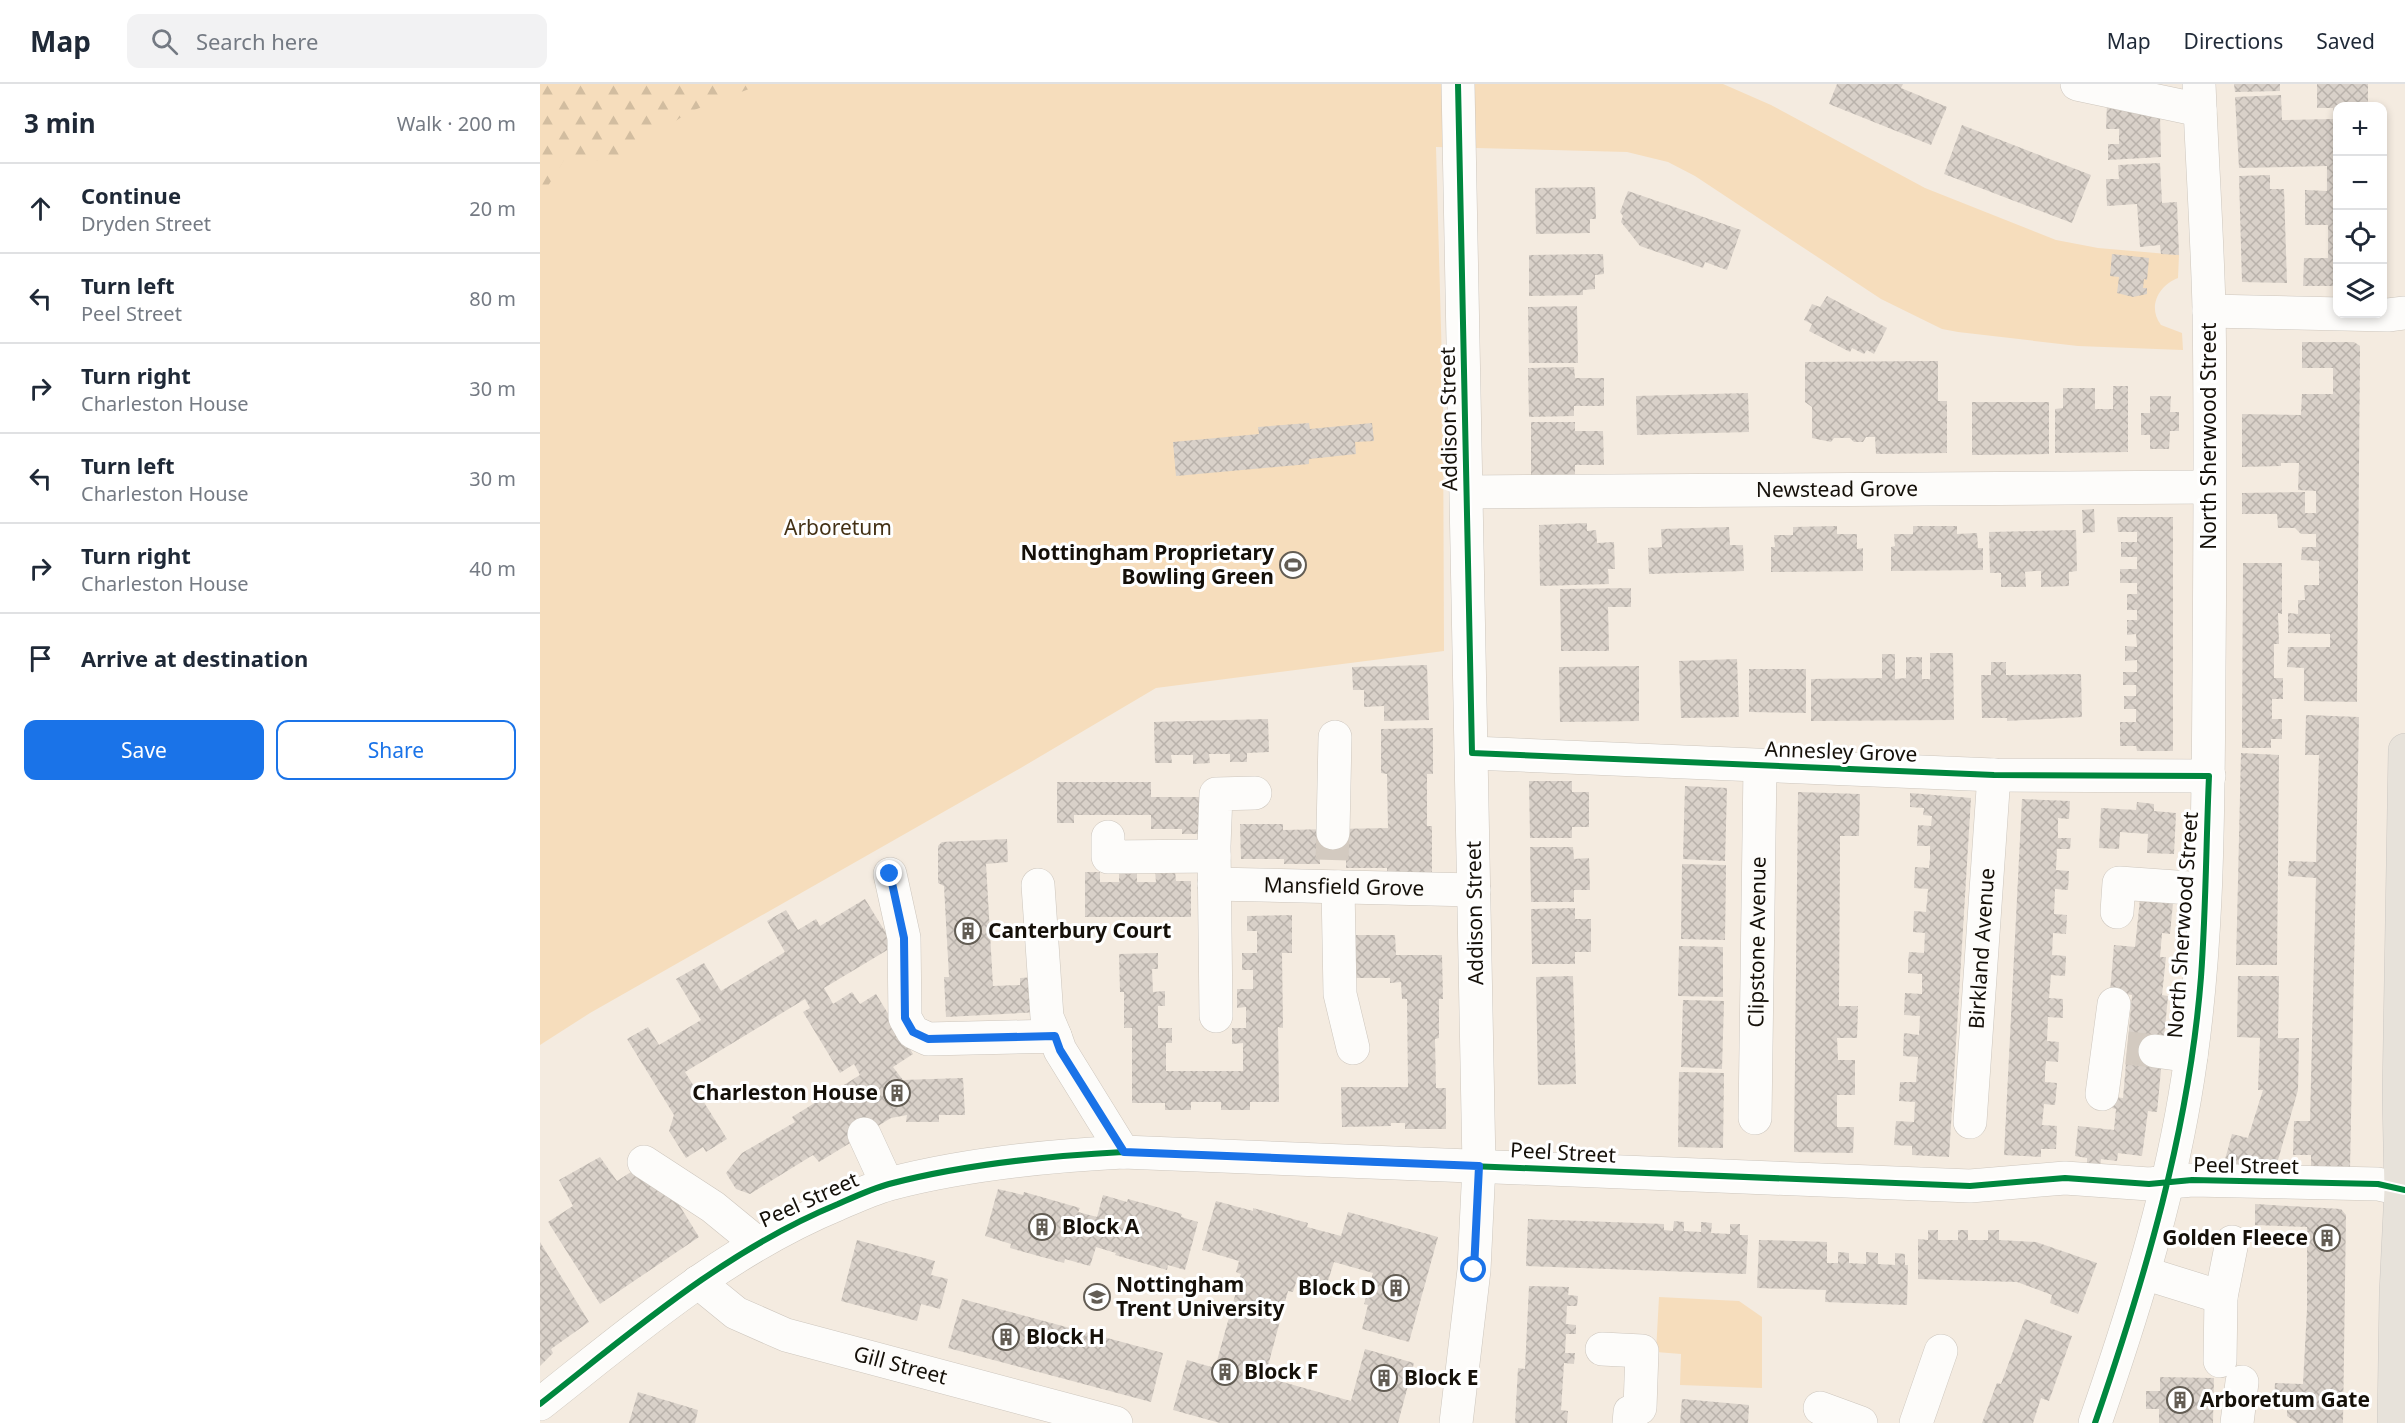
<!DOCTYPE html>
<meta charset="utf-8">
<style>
:root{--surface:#fff;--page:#f2f2f3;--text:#1f2937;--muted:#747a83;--line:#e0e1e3;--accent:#1a73e8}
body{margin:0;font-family:"Noto Sans",sans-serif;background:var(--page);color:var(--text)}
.controls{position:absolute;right:18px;top:18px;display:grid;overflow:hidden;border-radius:12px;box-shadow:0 3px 9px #0003}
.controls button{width:54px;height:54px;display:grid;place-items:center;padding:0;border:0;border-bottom:2px solid var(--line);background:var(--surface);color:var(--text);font:30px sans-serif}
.stop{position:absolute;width:18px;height:18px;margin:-14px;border:4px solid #1a73e8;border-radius:50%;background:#fff}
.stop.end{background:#1a73e8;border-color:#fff;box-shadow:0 2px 6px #0008}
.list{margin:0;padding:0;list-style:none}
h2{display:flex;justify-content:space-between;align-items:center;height:78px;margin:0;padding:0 24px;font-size:26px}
h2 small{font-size:20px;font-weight:400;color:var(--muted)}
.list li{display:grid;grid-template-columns:39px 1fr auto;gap:18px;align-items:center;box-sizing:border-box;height:90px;padding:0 24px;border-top:2px solid var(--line)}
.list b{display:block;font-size:22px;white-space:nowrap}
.list p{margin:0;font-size:20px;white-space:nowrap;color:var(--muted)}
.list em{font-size:20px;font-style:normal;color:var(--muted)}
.actions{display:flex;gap:12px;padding:18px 24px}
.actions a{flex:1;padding:14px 0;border:2px solid var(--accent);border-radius:12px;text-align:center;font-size:21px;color:var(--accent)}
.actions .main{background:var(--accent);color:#fff}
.icon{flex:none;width:33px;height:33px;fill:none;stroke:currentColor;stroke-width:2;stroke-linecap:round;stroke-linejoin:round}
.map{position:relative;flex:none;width:1865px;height:1339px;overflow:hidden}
header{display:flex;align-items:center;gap:36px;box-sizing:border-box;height:84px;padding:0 30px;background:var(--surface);border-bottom:2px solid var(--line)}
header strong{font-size:28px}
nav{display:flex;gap:33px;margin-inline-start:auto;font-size:21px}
.search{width:420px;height:54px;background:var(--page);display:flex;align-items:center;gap:15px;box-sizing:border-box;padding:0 21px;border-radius:12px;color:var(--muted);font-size:22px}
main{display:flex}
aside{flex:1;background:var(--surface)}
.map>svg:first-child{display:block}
.green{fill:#f6ddbc}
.forest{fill:url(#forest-firs)}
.building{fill:url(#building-cross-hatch)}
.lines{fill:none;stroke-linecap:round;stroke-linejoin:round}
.minor-tunnel{stroke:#d3cac0;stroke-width:33;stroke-dasharray:33 16;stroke-linecap:butt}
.minor-casing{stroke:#cdc6bd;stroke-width:34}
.major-casing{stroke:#ccc8c3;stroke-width:34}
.minor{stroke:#fdfcfa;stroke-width:33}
.major{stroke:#e7e2da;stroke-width:33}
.cycleway-casing{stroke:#fff;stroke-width:10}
.cycleway{stroke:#00873e;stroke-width:6}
.route{stroke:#1a73e8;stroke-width:8}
.labels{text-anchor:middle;stroke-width:6;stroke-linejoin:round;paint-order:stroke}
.street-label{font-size:21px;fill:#151009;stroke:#fff}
.park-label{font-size:21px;fill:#443115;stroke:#fff}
.poi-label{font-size:21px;font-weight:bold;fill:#151009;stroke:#fff;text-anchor:start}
</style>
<header>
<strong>Map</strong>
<div class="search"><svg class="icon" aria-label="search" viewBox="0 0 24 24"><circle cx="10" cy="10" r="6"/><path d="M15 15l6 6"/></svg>Search here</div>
<nav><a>Map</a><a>Directions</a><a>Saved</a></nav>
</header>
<main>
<aside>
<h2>3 min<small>Walk · 200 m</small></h2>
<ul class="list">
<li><svg class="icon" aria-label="ahead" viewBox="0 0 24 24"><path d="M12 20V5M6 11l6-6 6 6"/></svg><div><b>Continue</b><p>Dryden Street</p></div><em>20 m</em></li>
<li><svg class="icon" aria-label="left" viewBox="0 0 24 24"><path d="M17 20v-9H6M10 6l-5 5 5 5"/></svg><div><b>Turn left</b><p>Peel Street</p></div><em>80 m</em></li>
<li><svg class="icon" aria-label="right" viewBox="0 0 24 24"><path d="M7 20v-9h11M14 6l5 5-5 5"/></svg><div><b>Turn right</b><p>Charleston House</p></div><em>30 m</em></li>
<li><svg class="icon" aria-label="left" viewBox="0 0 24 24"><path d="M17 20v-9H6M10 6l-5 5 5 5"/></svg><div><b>Turn left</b><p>Charleston House</p></div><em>30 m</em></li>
<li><svg class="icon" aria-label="right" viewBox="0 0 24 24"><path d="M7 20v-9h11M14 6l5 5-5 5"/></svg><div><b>Turn right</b><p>Charleston House</p></div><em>40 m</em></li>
<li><svg class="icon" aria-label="arrive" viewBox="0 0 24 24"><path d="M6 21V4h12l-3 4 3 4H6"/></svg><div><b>Arrive at destination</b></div></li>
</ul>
<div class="actions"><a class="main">Save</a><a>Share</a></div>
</aside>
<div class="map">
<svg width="1865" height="1339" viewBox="0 0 1865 1339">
<defs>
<pattern id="forest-firs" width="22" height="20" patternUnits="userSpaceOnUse" patternTransform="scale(1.5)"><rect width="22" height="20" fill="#f6ddbc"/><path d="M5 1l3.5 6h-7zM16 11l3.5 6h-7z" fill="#d2bda0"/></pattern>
<pattern id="building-cross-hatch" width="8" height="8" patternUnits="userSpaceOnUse" patternTransform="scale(1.5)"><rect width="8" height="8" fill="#d9d1c9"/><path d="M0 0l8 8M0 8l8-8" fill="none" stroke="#b9b2ab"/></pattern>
</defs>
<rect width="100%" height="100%" fill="#f4ebe0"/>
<path class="green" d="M0,0H1183L1231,21L1385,104L1516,156L1558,164L1639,171L1638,194C1619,201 1607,223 1621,241L1642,249L1643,266L1538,262L1418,248L1402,245L1341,215L1155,92L1128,78L1087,68L896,63L903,316L904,567L616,604L479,685L50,929L0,961Z
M1119,1213L1199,1217L1222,1233V1304L1140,1301L1141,1270L1116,1268Z"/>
<path class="forest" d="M0,0H222L149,28L100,61L65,78L27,71L0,115Z"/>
<path class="building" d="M1297,0H1363L1361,4L1407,23L1391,61L1289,20Z
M1694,0H1740V7L1695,8Z
M1777,0H1828V22H1797V202H1763L1764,174H1788V141H1765V106L1787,107V82L1699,84L1695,13L1741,11L1742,36L1793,35V24H1777Z
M1567,19L1620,30L1621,73L1568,76V60H1579V45H1566Z
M1422,41L1551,91L1532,139L1404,90Z
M1620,79L1622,119L1637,118L1639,171L1621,170L1620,161L1600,163L1597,120L1567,122L1566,95H1579L1578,81Z
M1730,91V105H1744L1747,199L1702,198L1699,92Z
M1055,103L1056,135H1050V149L996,150L995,104Z
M1088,107L1201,146L1187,186L1165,178L1163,184L1100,162L1081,138L1083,132L1080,128Z
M1063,170L1064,190L1055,191V205L1043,206V211L989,212V171Z
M1572,170L1609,174L1607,196L1604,195L1603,204H1607V210L1593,213L1577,209L1579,193L1570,192Z
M1287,212L1347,244L1334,270L1327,266L1324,270L1312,264L1310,268L1269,247L1272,240L1264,236L1272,220L1280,223Z
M1037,222L1038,279H989L988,223Z
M1762,258H1814L1820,262L1817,618L1764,617V584L1747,583L1748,563H1790V550L1748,549V529L1758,530V516H1765L1764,501H1779V477L1761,476L1762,463H1776V450H1761L1755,444H1738L1737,430H1702V409L1765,408V429H1776V407L1758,406L1759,379H1741V382L1702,383V330L1761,331L1762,310H1793V284H1762Z
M1398,277V317H1407V369L1336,370L1335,353H1326L1323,358H1314L1310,354H1294L1291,358L1272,354V323L1265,318V278Z
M1034,283L1035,294H1064V322H1034V332L989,333L988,284Z
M1573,302H1588V368L1515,369V325L1523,324V304H1555V325H1573Z
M1208,309L1209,348L1097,351L1096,312Z
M1610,312H1631L1630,328H1639V347H1630L1629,365H1610V351H1601V329H1610Z
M1432,318H1509V370L1432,371Z
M991,338H1035V347H1063L1064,381H1035V392H991Z
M769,339L770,345L832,339L834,357L815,358L816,370L769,375V380L636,392L633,358L719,350L718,343Z
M1554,425L1555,448L1543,449L1542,426Z
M1577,433H1633V667H1597L1596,662H1580V638H1596V625H1584V612H1596V601H1583V588H1597V576L1585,577V562L1597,563L1596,550L1587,551V536H1597V526H1587V510H1597V499H1580V485H1597V473H1581V458H1597V448H1578Z
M1047,439V447L1056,446L1057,459L1074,458L1075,485H1068L1069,500L1000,502L999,441Z
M1297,442V450H1317V465L1323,464V487L1231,488V463H1235L1234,451H1253V443Z
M1373,442H1417V450L1437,449L1438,464H1443V486L1351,487V463L1355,462L1354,450H1373Z
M1189,443L1190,461H1203L1204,487L1109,490L1108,464L1122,463L1121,445Z
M1536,446L1537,487L1529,488V502L1501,503V487H1494L1485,488L1486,503H1461V489H1450L1449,448Z
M1703,479H1742V530L1738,529L1739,560H1734V594H1743V615H1732V635H1742V655H1731V664H1702Z
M1091,504V523H1068L1069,567H1021L1020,505Z
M1390,569H1413L1414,636L1271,637V595L1342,594V570H1355V595L1366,594V573H1382V595H1390Z
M1197,575L1199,633L1141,634L1139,577Z
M1451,578H1466V591L1541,590L1542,633L1467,637V634H1442L1441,591H1451Z
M887,581L889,636L844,637V622L824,623V606H813L812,583Z
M1099,582V637L1020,638L1019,583Z
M1209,585H1266V629L1209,628Z
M1766,631L1819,633L1810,1085L1771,1095V1071H1753L1754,1037H1770L1776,794L1748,792L1749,777L1776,778L1779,671H1765Z
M728,635L729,668L707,669V678H690V670H669L670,679L653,680V671H631L632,679H615L614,638Z
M893,644V690H887V742H892V789L847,790V784H806V775H780V780H744V775H701L700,740H743V746L848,744L847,690L841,689V645Z
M1701,669L1739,671L1737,881H1696Z
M989,697H1032V708H1049V743H1032V754H990Z
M517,698H611V713H665V750H642V745H611V731H534V739H517Z
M1145,702L1187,704L1185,777L1143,775Z
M1258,708L1320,710L1319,752H1300L1299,922H1318L1317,954H1297L1298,976H1315V1011H1297V1043H1314L1313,1069L1254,1068Z
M1370,709L1431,714L1409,1073L1372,1071V1062L1354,1061L1356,1037L1374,1038L1375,1018L1359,1017L1360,998H1376L1378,973L1363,972L1364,949L1379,951L1380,932L1364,931L1365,909L1382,910V890L1368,889V879L1369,868L1384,869L1385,849L1373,848L1374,827L1386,828L1388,805L1374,804L1375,783L1389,784L1390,774V762H1377L1378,741L1391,742L1392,732L1383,731L1384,724L1370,723Z
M1482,715L1530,717L1529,735L1518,734V754H1531L1530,765H1517L1516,786L1529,787L1528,806L1515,805L1514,830L1527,831L1526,850L1513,849L1512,871L1526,872L1525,892L1511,891L1509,914L1523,915V934L1508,933L1507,957L1519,958L1518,978L1506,977L1505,988V998L1517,999L1515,1021L1504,1020L1502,1041L1517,1042L1516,1065H1501V1073L1464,1071Z
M1597,718L1614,720V727L1636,729L1634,770L1607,769L1608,750L1580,748L1579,765L1559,764L1561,724L1596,726Z
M467,755L468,778L446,780L453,902L480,901V894L497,893L499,928L406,933L404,893H409L404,802L398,799V762L402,758Z
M990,763H1033L1034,775L1049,774L1050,806H1034V818H991Z
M1142,780L1186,781L1185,856L1141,855Z
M615,787H635L636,797H651V833H545V788H560V798H579V789L597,788V798H616Z
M325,815L354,862L284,904L293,920L312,908L320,920L336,910L373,970L353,983L363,996L423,994L425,1031H399V1038H366L367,1031L351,1034L279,1078L273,1071L210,1110L196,1105L186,1089L202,1069L255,1038L252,1033L320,991L314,980L300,989L263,928L270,924L265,915L145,988L187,1055L166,1068L163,1063L146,1074L129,1047L134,1031L87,955L108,943L119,961L161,936L136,895L164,879L181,907L245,868L227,837L246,826L258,846L276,835L280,842Z
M1600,815L1633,819L1630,850L1622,849L1620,873H1626L1622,911L1628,912L1617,1028L1608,1027L1602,1072L1578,1069L1577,1077L1561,1075L1560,1082L1547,1081V1074L1535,1072L1538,1042L1574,1046L1576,1025L1572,1024L1573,1013L1583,1014L1592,911L1570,908L1574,861L1595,863Z
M1035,824V835H1051V868H1035V880H992L991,825Z
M752,831V869H742L743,944L738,943L739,1018H710V1026H681V1018H651V1026H625V1019H592V944H584V908H580L579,870L618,869V885H612L613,908L625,907V922H618V944H632V959H626V987H703V959L692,960V944H706V923L697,924V905H713V886H702V869H717V847H707V832Z
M815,851H855L856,871H902L903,915H899V954L895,955L896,1004H906V1045H865V1039H851V1042L802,1043L801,1003H868L867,915H862L861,898L850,899V894H815Z
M1139,862L1183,863V913L1138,912Z
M1033,892L1036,1000L998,1001L996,893Z
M1698,892H1739L1738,954H1759L1758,1006L1734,1090H1681L1692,1050L1708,1054L1723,1006H1718L1720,954L1697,953Z
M1143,916L1184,917L1182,985L1141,983Z
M1139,988L1184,989L1183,1064L1138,1063Z
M60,1073L77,1097L91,1088L107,1094L138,1119L159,1153L60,1220L8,1138L33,1122L19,1096Z
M458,1105L483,1111L484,1108L540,1124L538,1128L557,1133L563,1111L587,1118L588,1115L642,1130L641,1133L658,1138L645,1186L628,1181L627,1186L575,1171L576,1169L556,1163L550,1182L525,1175L524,1179L470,1164L471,1160L445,1152Z
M676,1117L713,1127V1124L768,1139L767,1143L801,1152L808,1128L898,1153L869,1258L822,1245L828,1221L824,1220L833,1189L794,1178L787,1200L758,1192L753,1208L748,1207L725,1293L811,1317L825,1265L874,1279L858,1339H680L633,1326L647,1276L675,1284L701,1190L696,1188L699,1177L662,1166Z
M1715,1120L1801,1125L1806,1131L1803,1339H1757L1747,1332V1317H1734L1735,1299L1763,1300L1767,1225V1143L1715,1141Z
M988,1135L1124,1140V1146L1133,1147L1134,1137L1144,1138V1147L1161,1148V1138L1172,1139L1171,1149L1190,1150V1140H1200V1151H1208L1206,1190L986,1182Z
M1388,1146H1398V1156H1418V1146H1428V1156H1448V1146H1459V1156L1496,1158L1557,1179L1538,1230L1510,1219L1512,1211L1477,1198L1378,1195V1155L1388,1156Z
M317,1156L395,1177L391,1191L408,1195L400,1225L381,1220L377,1237L301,1217Z
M1219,1156L1287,1158V1179H1298V1168L1309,1169V1179L1326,1180V1168L1338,1169V1180L1355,1181V1169L1365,1170V1181H1368L1367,1221L1285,1218L1286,1206L1217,1204Z
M0,1158L49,1238L11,1265L13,1269L0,1282Z
M989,1202L1029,1203L1028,1211L1038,1212L1037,1222H1027L1026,1240L1036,1241V1250H1026L1025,1269H1035L1034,1280L1024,1279L1021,1326L1028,1327L1027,1339H975L978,1284L985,1285Z
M422,1215L623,1269L611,1318L408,1264Z
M1485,1235L1532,1252L1509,1317L1501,1314L1493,1339H1442L1457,1299L1461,1300Z
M1620,1293L1674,1294L1673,1339H1619V1325H1606V1307H1620Z
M98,1308L158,1326L155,1339H89Z
M1142,1315L1209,1321L1208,1339H1140Z"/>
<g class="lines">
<path class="minor-tunnel" d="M792,776L793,749
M1587,964L1615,967"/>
<defs>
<g id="minor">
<path d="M1537,0L1660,26"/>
<path d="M1669,227L1848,231L1865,229"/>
<path id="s1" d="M927,408L1669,403"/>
<path d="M932,669L1454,691L1669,692"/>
<path d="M793,749L795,653"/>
<path d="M568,753V773L674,772"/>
<path d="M350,790L364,854L365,934L373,948L388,955L515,952L520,966L583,1068"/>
<path id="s2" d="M674,800L934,806"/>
<path d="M498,801L507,933L515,952"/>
<path d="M798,803L800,910L813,964"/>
<path d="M1577,828L1579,799L1664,805"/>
<path d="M676,932L674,762L676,710L715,709"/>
<path d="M1615,967L1651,972"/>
<path d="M1562,1010L1574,920"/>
<path id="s3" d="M1215,1034L1220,682"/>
<path id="s4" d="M1430,1038L1454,691"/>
<path d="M324,1050L347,1100"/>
<path d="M104,1078L173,1123L217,1159"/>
<path d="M1604,1189L1681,1213"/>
<path id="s5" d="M158,1198L196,1229L246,1251L576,1339"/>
<path d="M1062,1265L1102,1267L1100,1324L1090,1328L1089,1339"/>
<path d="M1680,1277L1681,1213L1692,1158"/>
<path d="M0,1320C94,1246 186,1166 298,1120C314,1113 331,1105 349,1100C425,1080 505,1072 583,1068L1430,1102L1525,1094L1609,1100L1652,1096L1838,1100L1865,1106"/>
<path d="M1280,1324L1321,1339"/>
<path d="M916,1339L934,1186L939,1082L918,0"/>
<path d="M1376,1339L1401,1267"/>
<path d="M1555,1339C1592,1232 1626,1124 1645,1012C1669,871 1668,727 1669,585C1670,464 1671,344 1669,224C1667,149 1662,75 1659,0"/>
<path d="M1697,1339L1702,1298"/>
</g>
<path id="major" d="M1854,1339L1856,1210L1861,1106L1859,1012L1865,666"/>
</defs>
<use href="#minor" class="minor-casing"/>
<use href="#major" class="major-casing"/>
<use href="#minor" class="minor"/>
<use href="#major" class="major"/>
<defs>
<path id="cycleway" d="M918,0L932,669L1454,691L1669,692C1666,759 1666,826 1661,893C1649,1046 1605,1194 1555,1339
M0,1320C94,1246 186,1166 298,1120C314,1113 331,1105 349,1100C425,1080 505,1072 583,1068L1430,1102L1525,1094L1609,1100L1652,1096L1838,1100L1865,1106"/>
</defs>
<use href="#cycleway" class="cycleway-casing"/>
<use href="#cycleway" class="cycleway"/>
</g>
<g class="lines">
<path class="route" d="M350,790L364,854L365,934L373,948L388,955L515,952L520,966L584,1068L939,1082L934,1186"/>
</g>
<defs>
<symbol id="stadium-ring" viewBox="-11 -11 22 22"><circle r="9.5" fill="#fff" stroke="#635d54" stroke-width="1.5"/><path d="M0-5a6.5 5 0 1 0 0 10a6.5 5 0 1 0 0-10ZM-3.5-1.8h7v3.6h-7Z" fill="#635d54"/></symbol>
<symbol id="building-ring" viewBox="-11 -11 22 22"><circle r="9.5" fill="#fff" stroke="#635d54" stroke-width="1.5"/><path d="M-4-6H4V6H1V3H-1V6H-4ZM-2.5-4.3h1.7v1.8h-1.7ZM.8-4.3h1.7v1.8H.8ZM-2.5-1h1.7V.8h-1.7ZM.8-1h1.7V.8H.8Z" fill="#635d54"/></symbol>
<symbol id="university-ring" viewBox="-11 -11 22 22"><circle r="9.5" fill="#fff" stroke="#635d54" stroke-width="1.5"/><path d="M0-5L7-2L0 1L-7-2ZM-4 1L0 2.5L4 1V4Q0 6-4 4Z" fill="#635d54"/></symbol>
</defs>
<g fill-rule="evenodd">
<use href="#stadium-ring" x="738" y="466" width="30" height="30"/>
<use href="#building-ring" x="413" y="832" width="30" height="30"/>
<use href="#building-ring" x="342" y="994" width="30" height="30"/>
<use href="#building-ring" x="487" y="1128" width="30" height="30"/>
<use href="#building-ring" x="1772" y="1139" width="30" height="30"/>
<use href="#building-ring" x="841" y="1189" width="30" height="30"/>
<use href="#university-ring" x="542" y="1198" width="30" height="30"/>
<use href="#building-ring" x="451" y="1238" width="30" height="30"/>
<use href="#building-ring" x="670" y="1273" width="30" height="30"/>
<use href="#building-ring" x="829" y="1279" width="30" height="30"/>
<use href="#building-ring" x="1625" y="1301" width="30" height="30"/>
</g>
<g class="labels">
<g class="street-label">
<text transform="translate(909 335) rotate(-91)" y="7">Addison Street</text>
<text transform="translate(1669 352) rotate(-90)" y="7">North Sherwood Street</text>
<text dy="7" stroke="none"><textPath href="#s1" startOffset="370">Newstead Grove</textPath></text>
<text transform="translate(1301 668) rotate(2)" y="7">Annesley Grove</text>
<text dy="7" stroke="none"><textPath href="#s2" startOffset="130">Mansfield Grove</textPath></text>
<text transform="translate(935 829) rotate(-91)" y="7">Addison Street</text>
<text transform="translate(1643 841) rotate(-86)" y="7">North Sherwood Street</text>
<text dy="7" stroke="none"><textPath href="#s3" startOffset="176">Clipstone Avenue</textPath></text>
<text dy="7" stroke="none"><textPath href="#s4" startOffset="174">Birkland Avenue</textPath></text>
<text transform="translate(1023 1069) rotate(3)" y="7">Peel Street</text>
<text transform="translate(1706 1082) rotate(1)" y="7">Peel Street</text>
<text transform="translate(269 1116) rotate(-24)" y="7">Peel Street</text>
<text dy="7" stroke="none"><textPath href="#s5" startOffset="222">Gill Street</textPath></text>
</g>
<g class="park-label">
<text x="298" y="451">Arboretum</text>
</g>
<g class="poi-label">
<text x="734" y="476" text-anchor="end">Nottingham Proprietary<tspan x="734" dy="24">Bowling Green</tspan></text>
<text x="448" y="854">Canterbury Court</text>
<text x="338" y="1016" text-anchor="end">Charleston House</text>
<text x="522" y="1150">Block A</text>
<text x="1768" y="1161" text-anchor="end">Golden Fleece</text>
<text x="576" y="1208">Nottingham<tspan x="576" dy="24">Trent University</tspan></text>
<text x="836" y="1211" text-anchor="end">Block D</text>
<text x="486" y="1260">Block H</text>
<text x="704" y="1295">Block F</text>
<text x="864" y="1301">Block E</text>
<text x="1660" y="1323">Arboretum Gate</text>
</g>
</g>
</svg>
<div class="controls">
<button>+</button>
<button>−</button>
<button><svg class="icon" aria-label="locate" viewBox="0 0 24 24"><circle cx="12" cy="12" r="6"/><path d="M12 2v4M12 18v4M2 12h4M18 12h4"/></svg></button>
<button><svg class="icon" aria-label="layers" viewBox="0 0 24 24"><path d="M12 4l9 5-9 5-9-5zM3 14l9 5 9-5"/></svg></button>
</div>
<div class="stop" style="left:934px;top:1186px"></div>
<div class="stop end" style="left:350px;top:790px"></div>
</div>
</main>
